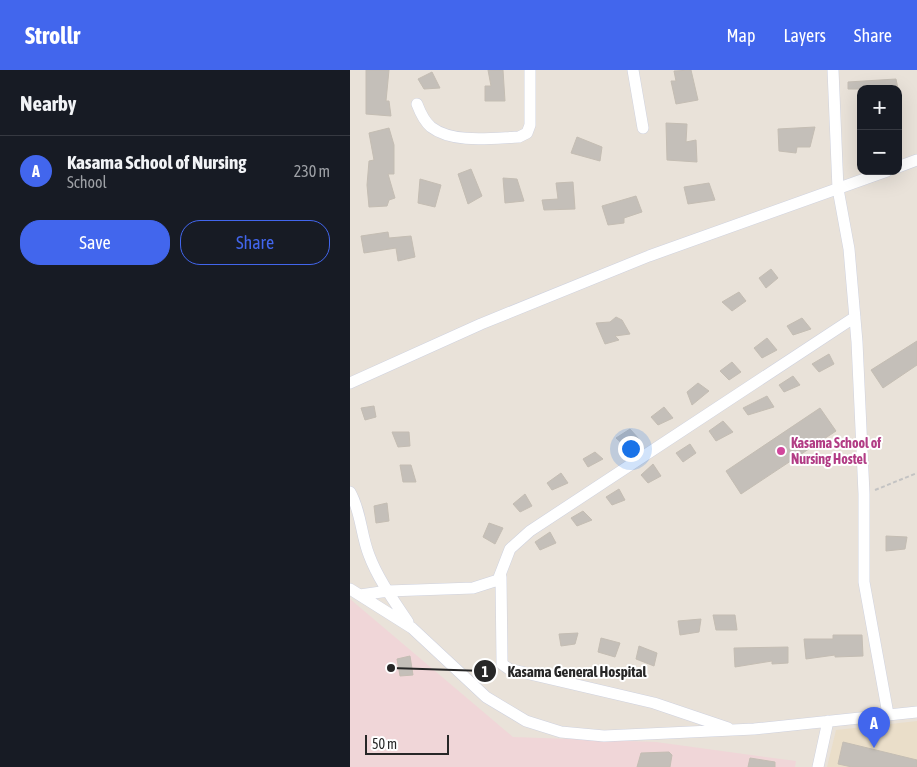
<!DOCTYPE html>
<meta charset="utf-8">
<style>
:root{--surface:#171b24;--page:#242831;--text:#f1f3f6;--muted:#9ea1a6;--line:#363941;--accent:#4266ed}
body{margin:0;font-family:"Asap Condensed",sans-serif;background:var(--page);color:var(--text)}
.controls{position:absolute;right:15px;top:15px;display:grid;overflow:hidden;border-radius:10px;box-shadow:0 5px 20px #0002}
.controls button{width:45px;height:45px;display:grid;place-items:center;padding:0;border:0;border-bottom:1px solid var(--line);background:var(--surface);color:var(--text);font:25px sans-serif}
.scale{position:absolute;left:15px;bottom:12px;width:84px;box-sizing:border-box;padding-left:5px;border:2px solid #272727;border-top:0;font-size:14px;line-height:18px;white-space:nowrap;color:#272727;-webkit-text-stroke:4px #fff;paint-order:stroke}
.you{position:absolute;left:280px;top:378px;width:18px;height:18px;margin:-12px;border:4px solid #fff;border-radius:50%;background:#1a73e8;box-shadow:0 0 0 8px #1a73e833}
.badge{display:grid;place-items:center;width:32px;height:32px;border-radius:50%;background:var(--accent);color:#fff;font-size:16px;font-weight:700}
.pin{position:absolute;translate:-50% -41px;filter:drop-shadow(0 1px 2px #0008)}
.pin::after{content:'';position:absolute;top:26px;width:18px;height:15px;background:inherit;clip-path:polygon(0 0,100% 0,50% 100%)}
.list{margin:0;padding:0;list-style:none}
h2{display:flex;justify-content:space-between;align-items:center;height:65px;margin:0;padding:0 20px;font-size:21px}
h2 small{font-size:16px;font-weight:400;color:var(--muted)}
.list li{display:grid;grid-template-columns:32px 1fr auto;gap:15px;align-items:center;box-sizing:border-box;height:70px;padding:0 20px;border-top:1px solid var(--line)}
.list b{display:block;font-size:19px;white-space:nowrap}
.list p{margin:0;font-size:16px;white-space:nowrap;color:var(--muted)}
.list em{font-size:16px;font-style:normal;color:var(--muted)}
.actions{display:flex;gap:10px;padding:15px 20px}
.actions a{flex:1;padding:11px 0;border:1px solid var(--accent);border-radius:20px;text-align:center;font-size:18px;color:var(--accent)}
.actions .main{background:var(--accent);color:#fff}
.map{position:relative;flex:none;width:567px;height:697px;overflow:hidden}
header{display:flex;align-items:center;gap:30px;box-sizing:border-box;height:70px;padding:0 25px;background:var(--accent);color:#fff}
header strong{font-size:24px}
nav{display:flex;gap:28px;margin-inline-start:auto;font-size:18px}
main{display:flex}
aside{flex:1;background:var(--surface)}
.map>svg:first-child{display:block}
.education{fill:#eadec9}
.medical{fill:#f0d6d8}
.building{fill:#c4bfb9;stroke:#c4bdb3}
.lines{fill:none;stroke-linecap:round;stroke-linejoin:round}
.minor-casing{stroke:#cfd2df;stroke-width:12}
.path{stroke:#c3c3c3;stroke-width:2;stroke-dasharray:4 2.5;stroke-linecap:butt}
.minor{stroke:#fff;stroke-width:11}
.hotel-dot{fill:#d1479c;stroke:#fff;stroke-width:2}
.labels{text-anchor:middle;stroke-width:4;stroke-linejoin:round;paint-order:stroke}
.hotel-label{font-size:14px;font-weight:bold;fill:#b23c85;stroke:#fff;text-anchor:start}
.leader{fill:none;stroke:#272727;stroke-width:2}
.callout-dot{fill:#272727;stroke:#fff;stroke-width:2}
.mark-label{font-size:15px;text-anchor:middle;font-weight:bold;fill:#fff}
.callout-label{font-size:15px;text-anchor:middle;font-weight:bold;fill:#272727;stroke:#fff;stroke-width:4;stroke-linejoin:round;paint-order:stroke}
</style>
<header>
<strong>Strollr</strong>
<nav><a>Map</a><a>Layers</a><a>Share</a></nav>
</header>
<main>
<aside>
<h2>Nearby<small></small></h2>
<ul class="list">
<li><span class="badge">A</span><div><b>Kasama School of Nursing</b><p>School</p></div><em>230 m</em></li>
</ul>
<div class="actions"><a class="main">Save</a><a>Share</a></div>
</aside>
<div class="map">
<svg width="567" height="697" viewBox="0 0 567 697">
<rect width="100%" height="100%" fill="#e9e2d9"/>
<path class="education" d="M567,651V697H477L486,660Z"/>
<path class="medical" d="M0,529L163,667L306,672L446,691L445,697H0Z"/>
<path class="building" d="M16,0H39L36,31H39L41,46L16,44Z
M138,0H153L155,31H135V16H141Z
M341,0L348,30L326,34L321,11H326L324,1Z
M82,2L90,18L74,19L68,9Z
M546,9L548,19H498V12Z
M316,53L337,54L336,72L346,70L347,92L317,90Z
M465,57L460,77H447L446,83L429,81L428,59Z
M39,58L44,75V104H38L45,128L39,130L37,136L19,137L17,115L19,91L24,90L19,63Z
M227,67L252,77L250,91L221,83Z
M121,99L132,126L118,134L108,104Z
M153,108L167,109L174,131L155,133Z
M70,109L91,115L85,137L68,133Z
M223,112L225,139L194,140L192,130L208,129L206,113Z
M359,113L365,130L338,134L334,117Z
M286,126L292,142L274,148V153L258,155L252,136Z
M38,162L39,168L61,166L65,187L48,191L46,178L14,183L11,166Z
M421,199L428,208L416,218L409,208Z
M389,222L396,231L382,241L372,232Z
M266,247L272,250L280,264L265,266L269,270L255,274L246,253L260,252Z
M452,248L461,259L443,265L437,256Z
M417,268L427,280L412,288L404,278Z
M567,271V295L533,318L521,300Z
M479,284L484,294L469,302L462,294Z
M382,292L391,302L379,310L370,301Z
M443,306L450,315L434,322L429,315Z
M348,313L359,321L342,335L337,322Z
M417,326L424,337L398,345L393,338Z
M24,336L26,347L15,350L11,338Z
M314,337L323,348L308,355L301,347Z
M470,338L486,361L391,424L376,401Z
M373,351L383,362L366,371L359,361Z
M280,359L289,369L276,377L266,368Z
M42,362H59L60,376L48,377Z
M340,374L346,383L333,392L326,383Z
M245,382L253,389L238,397L233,389Z
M303,394L311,406L298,413L291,405Z
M50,395H61L66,412H53Z
M211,403L218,413L202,420L197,413Z
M269,419L275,430L262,435L256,427Z
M175,424L182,436L170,442L163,434Z
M37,433L39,451L26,453L24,436Z
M233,441L242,450L227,456L221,448Z
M139,453L153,458L145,474L133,467Z
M200,462L206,473L190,480L185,472Z
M536,466L557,467L555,479L536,481Z
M363,545H385L387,560H366Z
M351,549L349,562L330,565L328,551Z
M228,563L225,574L211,576L209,564Z
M483,565H512L513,586L485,587V585L456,589L454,569H483Z
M251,568L270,573L265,587L248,582Z
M289,576L307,583L304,596L286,589Z
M438,577V593L422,594V591L385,597L384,578Z
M60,586L63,605L50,606L47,589Z
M493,672L567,690V697H502L488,694Z
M319,682L322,685L320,697H287L291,683Z
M400,688L425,692V697H398Z"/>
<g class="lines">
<defs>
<path id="minor" d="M283,0L293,58
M483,0L488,119L499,179L507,272L514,424V512L538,644
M67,34C70,42 74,51 81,57C103,74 143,68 169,67L177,63L180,55V0
M548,97L567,90
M0,313L131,254L299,186L537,101
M0,422C11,441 11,465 19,485C28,509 44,531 58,552
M151,507L152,590V594L159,599L304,633L378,658
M0,519L62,558L136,627L176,651L211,662L254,666L404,659L567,642
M10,525L38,521L123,518L148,510L160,479L180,461L505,247
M468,697L478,651"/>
</defs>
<use href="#minor" class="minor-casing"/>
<path class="path" d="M525,420L567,403"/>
<use href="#minor" class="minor"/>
</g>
<circle class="hotel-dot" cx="431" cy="381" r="5"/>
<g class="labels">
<g class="hotel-label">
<text x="441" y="378">Kasama School of<tspan x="441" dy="16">Nursing Hostel</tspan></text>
</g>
</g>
<path class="leader" d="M41 598L135 601"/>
<g class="callout-dot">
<circle cx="41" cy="598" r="5"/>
<circle cx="135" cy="601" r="12"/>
</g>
<g class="mark-label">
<text x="135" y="607">1</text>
</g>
<g class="callout-label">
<text x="227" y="607">Kasama General Hospital</text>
</g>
</svg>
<div class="controls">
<button>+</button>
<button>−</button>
</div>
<div class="scale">50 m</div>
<div class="you"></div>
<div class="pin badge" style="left:524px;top:678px">A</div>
</div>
</main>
